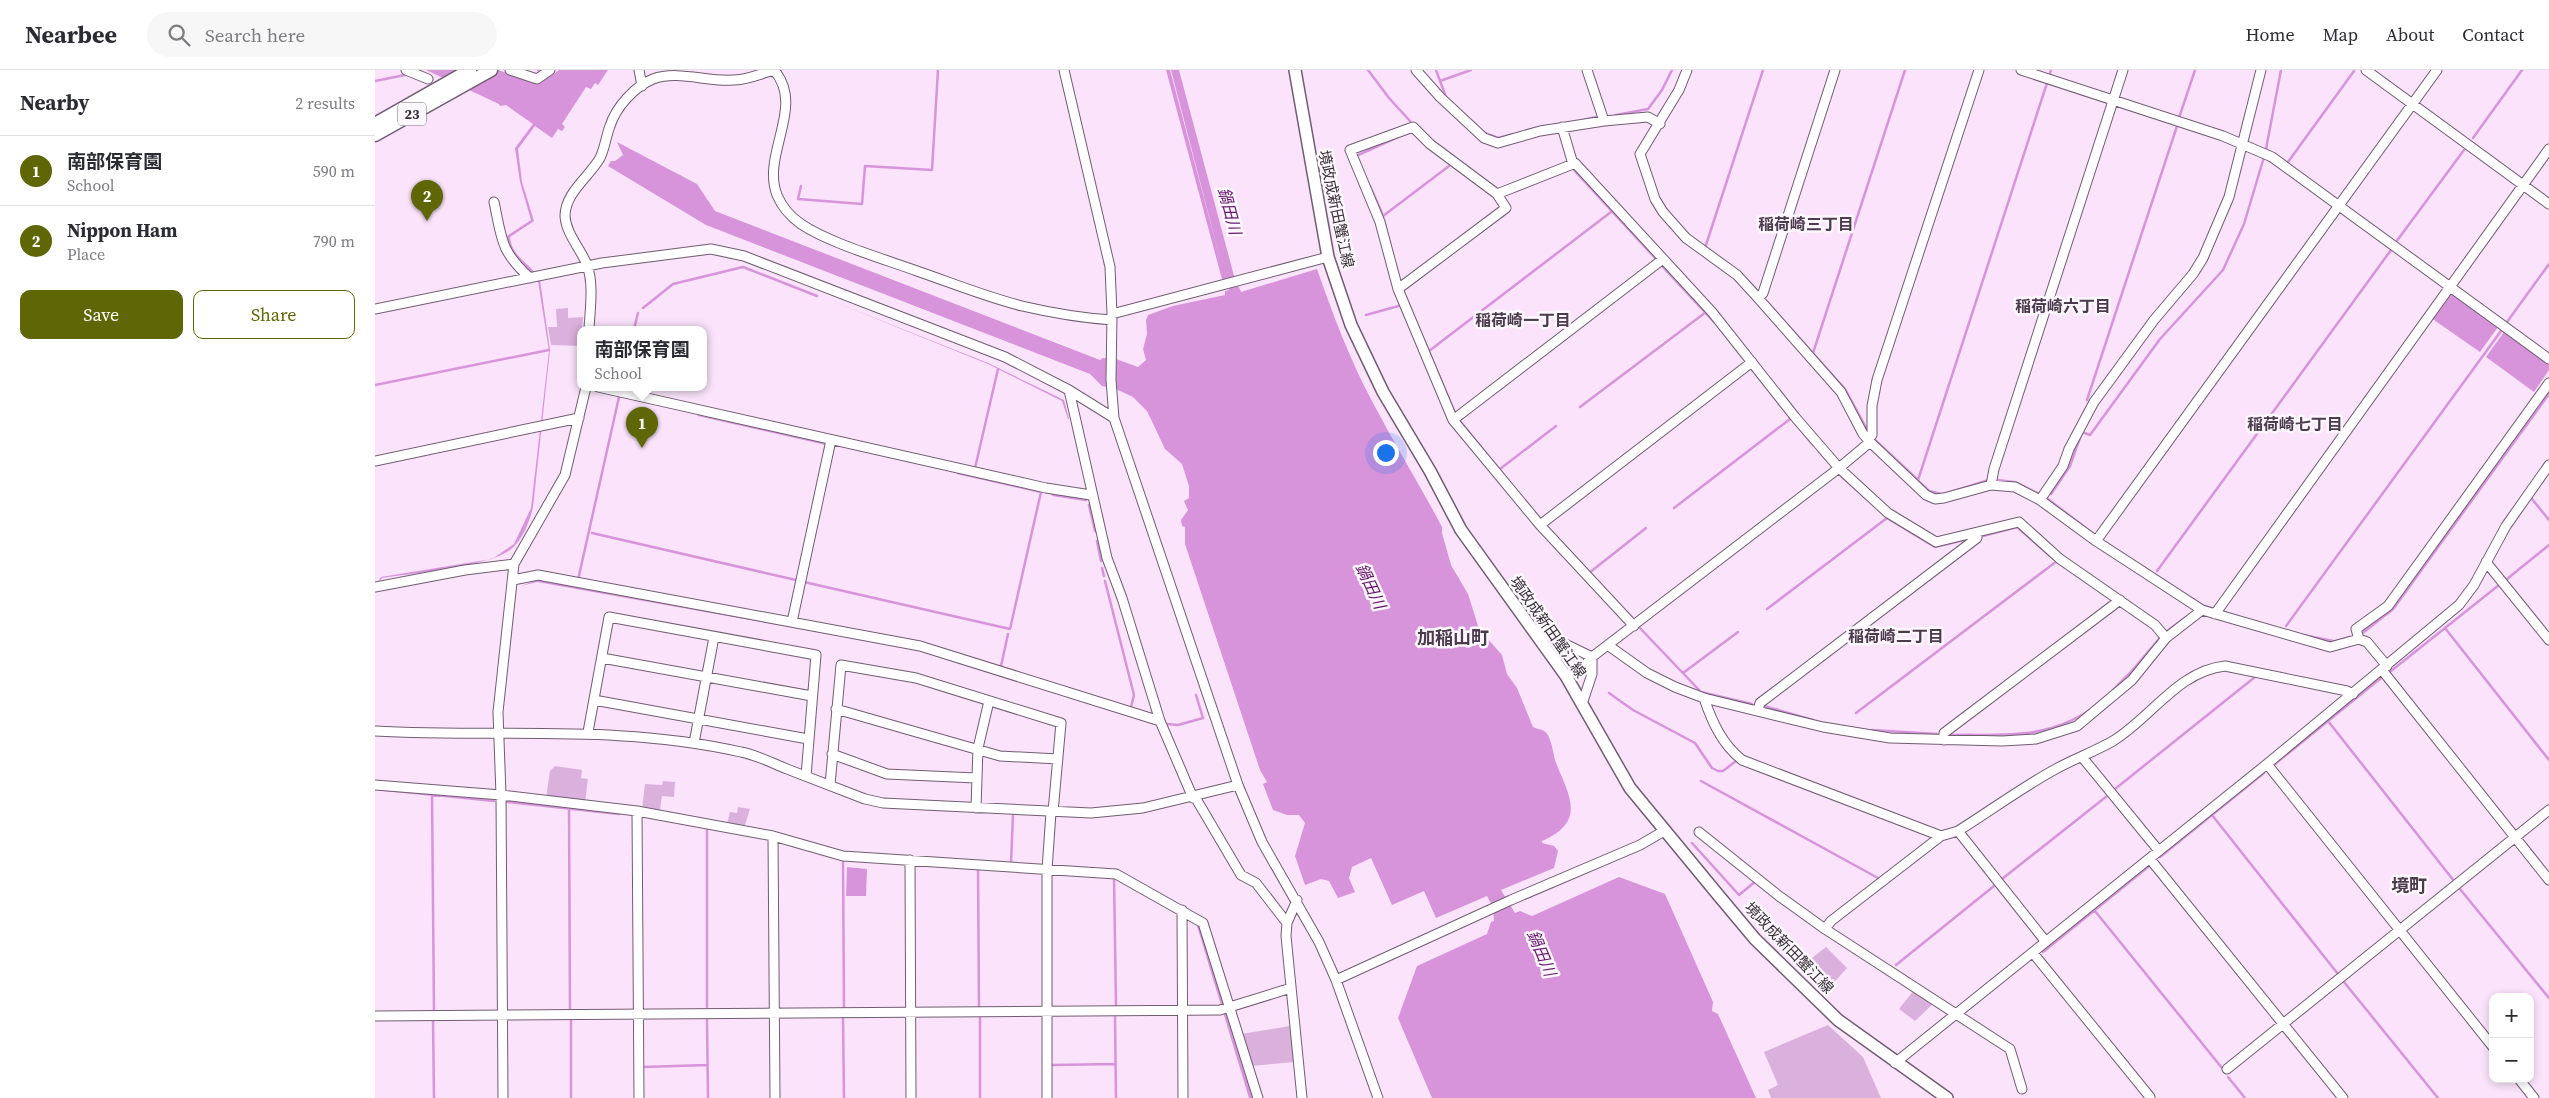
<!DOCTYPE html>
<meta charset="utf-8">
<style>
:root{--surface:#fff;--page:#f7f7f7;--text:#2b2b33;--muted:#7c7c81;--line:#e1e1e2;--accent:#5e6605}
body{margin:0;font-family:"Source Serif 4","Noto Sans JP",serif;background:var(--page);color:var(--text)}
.controls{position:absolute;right:15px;bottom:15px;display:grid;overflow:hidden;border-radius:10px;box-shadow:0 2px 8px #0003}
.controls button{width:45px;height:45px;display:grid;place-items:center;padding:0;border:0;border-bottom:1px solid var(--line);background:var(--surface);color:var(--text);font:25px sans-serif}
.you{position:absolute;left:1010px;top:382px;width:18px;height:18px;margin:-12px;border:4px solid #fff;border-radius:50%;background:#1a73e8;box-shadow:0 0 0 8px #1a73e833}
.badge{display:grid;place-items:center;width:32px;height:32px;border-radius:50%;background:var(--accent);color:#fff;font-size:16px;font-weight:700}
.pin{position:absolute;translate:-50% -41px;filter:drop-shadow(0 1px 2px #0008)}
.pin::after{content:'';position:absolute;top:26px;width:18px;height:15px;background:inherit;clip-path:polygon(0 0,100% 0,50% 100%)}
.popup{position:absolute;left:202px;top:256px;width:130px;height:65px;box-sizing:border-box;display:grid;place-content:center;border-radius:10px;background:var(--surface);filter:drop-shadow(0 1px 4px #0005);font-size:16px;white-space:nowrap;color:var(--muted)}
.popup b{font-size:19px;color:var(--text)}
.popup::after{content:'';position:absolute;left:50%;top:100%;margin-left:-10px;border:10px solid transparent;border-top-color:var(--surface)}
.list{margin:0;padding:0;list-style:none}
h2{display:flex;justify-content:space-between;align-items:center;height:65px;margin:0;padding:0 20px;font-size:21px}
h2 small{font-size:16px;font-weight:400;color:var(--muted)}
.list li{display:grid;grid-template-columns:32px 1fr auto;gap:15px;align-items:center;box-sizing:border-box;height:70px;padding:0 20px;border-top:1px solid var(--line)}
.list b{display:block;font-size:19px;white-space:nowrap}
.list p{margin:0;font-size:16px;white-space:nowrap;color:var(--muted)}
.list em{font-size:16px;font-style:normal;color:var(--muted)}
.actions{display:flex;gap:10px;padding:15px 20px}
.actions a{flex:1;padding:11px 0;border:1px solid var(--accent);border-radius:10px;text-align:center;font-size:18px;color:var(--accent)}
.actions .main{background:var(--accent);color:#fff}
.icon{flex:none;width:28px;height:28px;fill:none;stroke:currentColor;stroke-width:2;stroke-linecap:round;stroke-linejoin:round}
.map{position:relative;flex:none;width:2174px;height:1028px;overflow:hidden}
header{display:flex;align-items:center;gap:30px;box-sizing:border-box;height:70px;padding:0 25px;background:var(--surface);border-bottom:1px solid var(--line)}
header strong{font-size:24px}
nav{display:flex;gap:28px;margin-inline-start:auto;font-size:18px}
.search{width:350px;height:45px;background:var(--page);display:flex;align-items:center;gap:12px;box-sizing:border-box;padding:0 18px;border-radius:28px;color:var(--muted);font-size:19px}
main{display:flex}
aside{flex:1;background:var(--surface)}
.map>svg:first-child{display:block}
.green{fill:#dab1dc}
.water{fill:#d794db}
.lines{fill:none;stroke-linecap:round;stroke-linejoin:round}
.stream{stroke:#d794db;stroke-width:2.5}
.minor-casing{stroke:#715d72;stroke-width:11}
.major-casing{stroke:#715d72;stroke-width:14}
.highway-casing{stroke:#715d72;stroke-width:15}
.minor{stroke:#fff;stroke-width:9}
.major{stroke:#fff;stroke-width:11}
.highway{stroke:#fff;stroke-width:12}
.labels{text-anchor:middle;stroke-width:5;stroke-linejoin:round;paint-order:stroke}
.shield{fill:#fcf7fc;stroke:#736b74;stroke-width:1}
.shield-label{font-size:14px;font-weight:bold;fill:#382f39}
.street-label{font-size:15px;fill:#382f39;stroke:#fcf7fc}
.water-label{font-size:16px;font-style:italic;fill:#66156d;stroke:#fcf7fc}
.neighbourhood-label{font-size:16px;font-weight:bold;fill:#4c3a4d;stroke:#fcf7fc}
.quarter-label{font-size:18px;font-weight:bold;fill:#4c3a4d;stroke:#fcf7fc}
</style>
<header>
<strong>Nearbee</strong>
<div class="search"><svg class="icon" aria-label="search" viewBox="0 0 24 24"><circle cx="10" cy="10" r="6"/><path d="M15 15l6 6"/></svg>Search here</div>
<nav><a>Home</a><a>Map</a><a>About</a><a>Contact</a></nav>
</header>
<main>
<aside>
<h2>Nearby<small>2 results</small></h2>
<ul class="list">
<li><span class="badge">1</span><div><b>南部保育園</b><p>School</p></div><em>590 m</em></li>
<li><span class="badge">2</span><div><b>Nippon Ham</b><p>Place</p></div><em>790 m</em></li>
</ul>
<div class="actions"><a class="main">Save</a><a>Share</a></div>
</aside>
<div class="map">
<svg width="2174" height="1028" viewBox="0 0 2174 1028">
<rect width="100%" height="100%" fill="#fae3fb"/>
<path class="green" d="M193,238V248L208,247L206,276L176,275L173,257H182L181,239Z
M180,696L207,700L206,708L213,709L210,732L171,728L175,701Z
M288,711L300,712L299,727L287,726L285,740L267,739L270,714L287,715Z
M363,737L375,739L369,758L352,754L355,742L362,743Z
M1451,877L1472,898L1453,919L1428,895Z
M1540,919L1560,932L1540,951L1524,939Z
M1453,955L1488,987L1506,1028H1396L1393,1020L1403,1015L1389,982Z
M915,956L919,992L877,996L866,964Z"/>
<path class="water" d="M51,0H123L164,14L184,0H233L223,15L220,13L216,19L211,17L187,54L190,57L187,61L183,59L177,68L160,56L143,79L147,112L159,151L135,167C137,188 156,193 165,210L175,280L158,437C155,451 147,471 135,480C111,497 39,503 7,508L0,518L6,507L117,489L139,474L156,438L174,281L163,211L142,190L134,177L132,166L156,150L145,112L140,78L158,54L131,35L125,36L124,34Z
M791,0H795L847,196L796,0H804L862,217H864L866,222L942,199C958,245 975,290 998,333C1020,375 1045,415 1067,457V463L1076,495L1093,524L1104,559L1127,585L1132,604L1142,618L1158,657C1162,659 1166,659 1169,661C1177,666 1178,685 1181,693C1195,727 1211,752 1167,771V773L1179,776L1183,781L1179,798L1126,820L1140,843L1145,841L1157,846L1244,807L1290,824L1338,932L1337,941L1343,944L1381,1028H1057L1023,948L1042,896L1112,864L1116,852L1119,851L1118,837L1112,826L1061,848L1049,821L1017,835L996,788L977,797L974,808L980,822L963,828L954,811L946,809L930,815L920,786L930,753L924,745H912L898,740L888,714L892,712L885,700L810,474V457L807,456L806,450L813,440L809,431L814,428V416L807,394L790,379L772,341L758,327L741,319L727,316L715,304L331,155L233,96L236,91H240L248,85L242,72L322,114L340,141L725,290L728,288L741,289L763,297L771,290L768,279L772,264L771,250L773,245L798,236L850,225V221L854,220L851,209V212L848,213Z
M2074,222L2123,257L2105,282L2056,248Z
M457,231L613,293L689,330L694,349H693L687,331L613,294Z
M2129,262L2174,294V300L2159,322L2111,287Z
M2174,318V326L2019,540L1987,565L1958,574L1905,562L1825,536L1736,478L1667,429L1640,415L1624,412L1561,425L1554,423L1541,410L1542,408L1555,420L1568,423L1616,408L1641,411L1671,426L1726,468L1828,534L1908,560L1960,570L1984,563L2016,537Z
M162,510L543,579L573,588L543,580L162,512L146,516Z
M472,797L492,799L491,826H471Z
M826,855L880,1028H874L822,856Z"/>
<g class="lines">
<path class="stream" d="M163,0H164
M993,0L1014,28L1035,51
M1061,0L1071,27
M1675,3L1676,0
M0,11L30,5
M1065,11L1096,0
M1241,45L1273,39L1287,20L1297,0
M1804,48L1820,0
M1204,51L1221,47
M1110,63L1123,68L1138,64
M2098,68L2147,0
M1891,79L1906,0
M981,86L1023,67
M1892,89L1907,99
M1913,92L1979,1
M1198,99L1281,189
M426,116L423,129L487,134L490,96L557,100L563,0
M995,116L1007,143L1015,174
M1008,146L1078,93
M2021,172L2089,80
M1330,178L1388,0
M1286,195L1339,252
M1366,204L1380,218
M1394,234L1470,319L1494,363
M268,238L298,214L368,197L442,226
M991,245L1027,235
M2132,252L2174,194
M259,259L263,243
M1049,270L1081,345
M1054,281L1236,142
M1438,283L1530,0
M0,315L174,280
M1712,330L1802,56
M1404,334L1438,375
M1205,337L1331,242
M324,345L452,374
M1085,351L1128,404
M1498,368L1543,410
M1444,382L1457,396
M600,398L623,299
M1125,399L1181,356
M1467,407L1492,429
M1543,410L1672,13
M1676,424L1695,396L1707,362L1715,365L1785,269L1848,200L1869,154L1889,87
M678,425L711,430
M2157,429L2174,450
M714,435L720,461
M1299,438L1415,349
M1512,448L1560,477L1589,470
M217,463L421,510
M1608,466L1642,457L1675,486
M722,471L726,491
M727,498L729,506
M1782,501L2016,180
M1214,503L1271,458
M2132,509L2174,475
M203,510L244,327
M730,511L759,625L756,637
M429,512L635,559L666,422L583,403
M1392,539L1512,448
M1263,556L1326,622L1377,634
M1911,556L2126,261
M2070,558L2174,690
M1792,561L1811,547
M626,596L633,564
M2016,601L2124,515
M1308,603L1363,562
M1738,620L1755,603L1784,569V566
M1234,623L1258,640L1320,673L1337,698L1343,701H1348L1361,691
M1389,636L1438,650
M1481,643L1682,491
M1953,651L2079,811
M791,654L803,655L828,648L821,625
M1497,660L1562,664
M1577,665C1629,664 1670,670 1715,640
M1900,694L2006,608
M1326,711L1503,808
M1,719L119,731
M1740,719L1880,607
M57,725L59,942
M132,732L244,744
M194,738L195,942
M1837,745L1963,904
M332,758V937
M1317,773L1364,825L1381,811
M1785,787L1889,703
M468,789L469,938
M636,793L638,745
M603,798L604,938
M739,807L741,936
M1627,809L1732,726
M2085,819L2174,928
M1720,841L1847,998
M1668,882L1773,797
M1521,895L1619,816
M1969,912L2063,1028
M740,946L741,1028
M468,947L469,1028
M605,947V1028
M58,948L59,1028
M196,948V1028
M332,949L333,1028
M677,995L740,994
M268,997L332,995
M1853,1007L1870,1028"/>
<defs>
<path id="minor" d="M31,0L53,9
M135,0L162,9L175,0
M264,0L267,16
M689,0L735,197L737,244L736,310L739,348L863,715L887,772L944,872L961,910L1003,1028
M1041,0L1065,27L1109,68L1123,73L1165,61L1229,51L1273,47L1285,54
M1212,0L1229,51
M1312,0L1304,20L1265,84L1280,129L1288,142L1311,168L1362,205L1383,228L1466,322L1488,364L1495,372L1551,425L1560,429L1569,428L1616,415L1640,417L1665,430L1721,471L1827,540L1955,577L1984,569L1992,572L2012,596
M1646,0L1848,66L1897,87L2174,289
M1991,0L2174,134
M1187,57L1198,94L1200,93L1337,242L1420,347L1464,398L1513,443L1561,472L1644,452L1685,489L1780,555L1791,568
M1122,124L1055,74L1038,57L975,80L1005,152L1023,219L1078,350L1165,455L1259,556
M119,132C127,169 125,181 155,208
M1023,219L1131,138L1122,124L1198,94
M1383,228L1388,223L1460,0
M0,239L227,193L336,179L369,186L630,287L694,320L739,348
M737,244L953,187
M214,259C215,239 219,214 212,195C206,179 191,164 190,146C190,123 214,107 225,88C230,78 231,66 235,56C241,37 260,16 278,9C303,0 332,12 358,10C372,10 385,4 399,0C431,37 386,84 402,125C407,137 416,147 426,154C454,173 509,189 542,201C577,213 611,227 647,236C677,243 706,248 737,250
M223,317L671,418L716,425
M694,320L732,488L747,528L785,651L818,728
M1078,350L1288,189
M1493,369L1497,365V336L1502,310L1604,0
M0,391L204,348
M1616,415L1619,399L1748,0
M1665,430L1688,396L1694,379L1719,332L1779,250L1818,204L1828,188L1854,127L1886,0
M1165,455L1377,292
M1721,471L2062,0
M2111,492L2174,570
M138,510L163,505L545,576L785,651
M0,517L90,500L139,494
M1840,544L2174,79
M417,552L456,370
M1157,558L1217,587V604L1207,634
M1984,569L1981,559L2013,536L2174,313
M1234,576L1272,603L1300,617L1329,628L1448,657L1515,668L1627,671L1661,669L1702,656L1757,610L1791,568L1827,540
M227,588L437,626
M2007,600L2174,810
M1191,606L1211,594L1217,587L1464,398L1495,372
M1329,628C1337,652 1347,674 1367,690L1566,766L1583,761C1615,741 1646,718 1679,700C1698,689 1719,682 1738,671C1776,648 1803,601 1850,596L1972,621L1978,624
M219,630L433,669
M461,639L625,686L683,689
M1383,640L1385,633L1602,468V464
M0,661C124,668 243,654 366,682C382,685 397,693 412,699C438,709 464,719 490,729L508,733L716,743L768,738L863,715
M213,662L234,547L441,585L431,706
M1569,670V663L1745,530
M319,673L339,567
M457,684L512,704L601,708
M1707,687L1784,781
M1892,694L2118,977
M0,715L126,725L262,741L398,766L468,786L741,804L828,853L883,1028
M455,715L466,595L541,608L686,653L678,742
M820,727L866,805L881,813L912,853
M601,738L603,678L614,631
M262,741L264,1028
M1583,761L1671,872
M1324,762L1404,826L1450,859L1635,979L1647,1019
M398,766L400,1028
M1775,789L1968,1028
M535,790L536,1028
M922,830L912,853L911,866L927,1028
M807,840L808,1028
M1450,859L1456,851L1566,766
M1658,883L1775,1027
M961,910L1136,830L1265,775L1289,761
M0,946L845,940L916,918
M1520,993L1892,694L2084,535L2099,515L2131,456L2174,395
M1852,999L2174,740
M2144,1009L2159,1028
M128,1028L126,725L123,642L139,494L190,405L211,317
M672,1028V800L676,742"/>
<path id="major" d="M920,0L953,187L976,255L1008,322L1055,401L1086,460L1191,606L1255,718L1344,826L1380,869L1463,950L1572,1028"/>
<path id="highway" d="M398,0H399
M0,54L95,0
M0,65L116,0"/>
</defs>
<use href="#minor" class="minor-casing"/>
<use href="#major" class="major-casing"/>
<use href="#highway" class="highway-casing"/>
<use href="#minor" class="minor"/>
<use href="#major" class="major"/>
<use href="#highway" class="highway"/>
</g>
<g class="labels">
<rect class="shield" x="23" y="32.5" width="28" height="23" rx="4"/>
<g class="shield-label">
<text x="37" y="49">23</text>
</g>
<g class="street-label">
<text transform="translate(961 139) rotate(78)" y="5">境政成新田蟹江線</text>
<text transform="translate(1173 557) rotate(55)" y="5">境政成新田蟹江線</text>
<text transform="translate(1414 878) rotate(46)" y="5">境政成新田蟹江線</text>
</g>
<g class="water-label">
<text transform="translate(855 141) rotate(75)" y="6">鍋田川</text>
<text transform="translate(996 516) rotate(65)" y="6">鍋田川</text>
<text transform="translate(1167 883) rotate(67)" y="6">鍋田川</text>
</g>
<g class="neighbourhood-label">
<text x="1431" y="160">稲荷崎三丁目</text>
<text x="1688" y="242">稲荷崎六丁目</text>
<text x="1148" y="256">稲荷崎一丁目</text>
<text x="1920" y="360">稲荷崎七丁目</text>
<text x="1521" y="572">稲荷崎二丁目</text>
</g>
<g class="quarter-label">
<text x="1078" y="574">加稲山町</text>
<text x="2034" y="822">境町</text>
</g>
</g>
</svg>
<div class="controls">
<button>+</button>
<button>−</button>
</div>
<div class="you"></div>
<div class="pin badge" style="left:267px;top:378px">1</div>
<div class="popup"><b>南部保育園</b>School</div>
<div class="pin badge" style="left:52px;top:151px">2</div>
</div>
</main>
